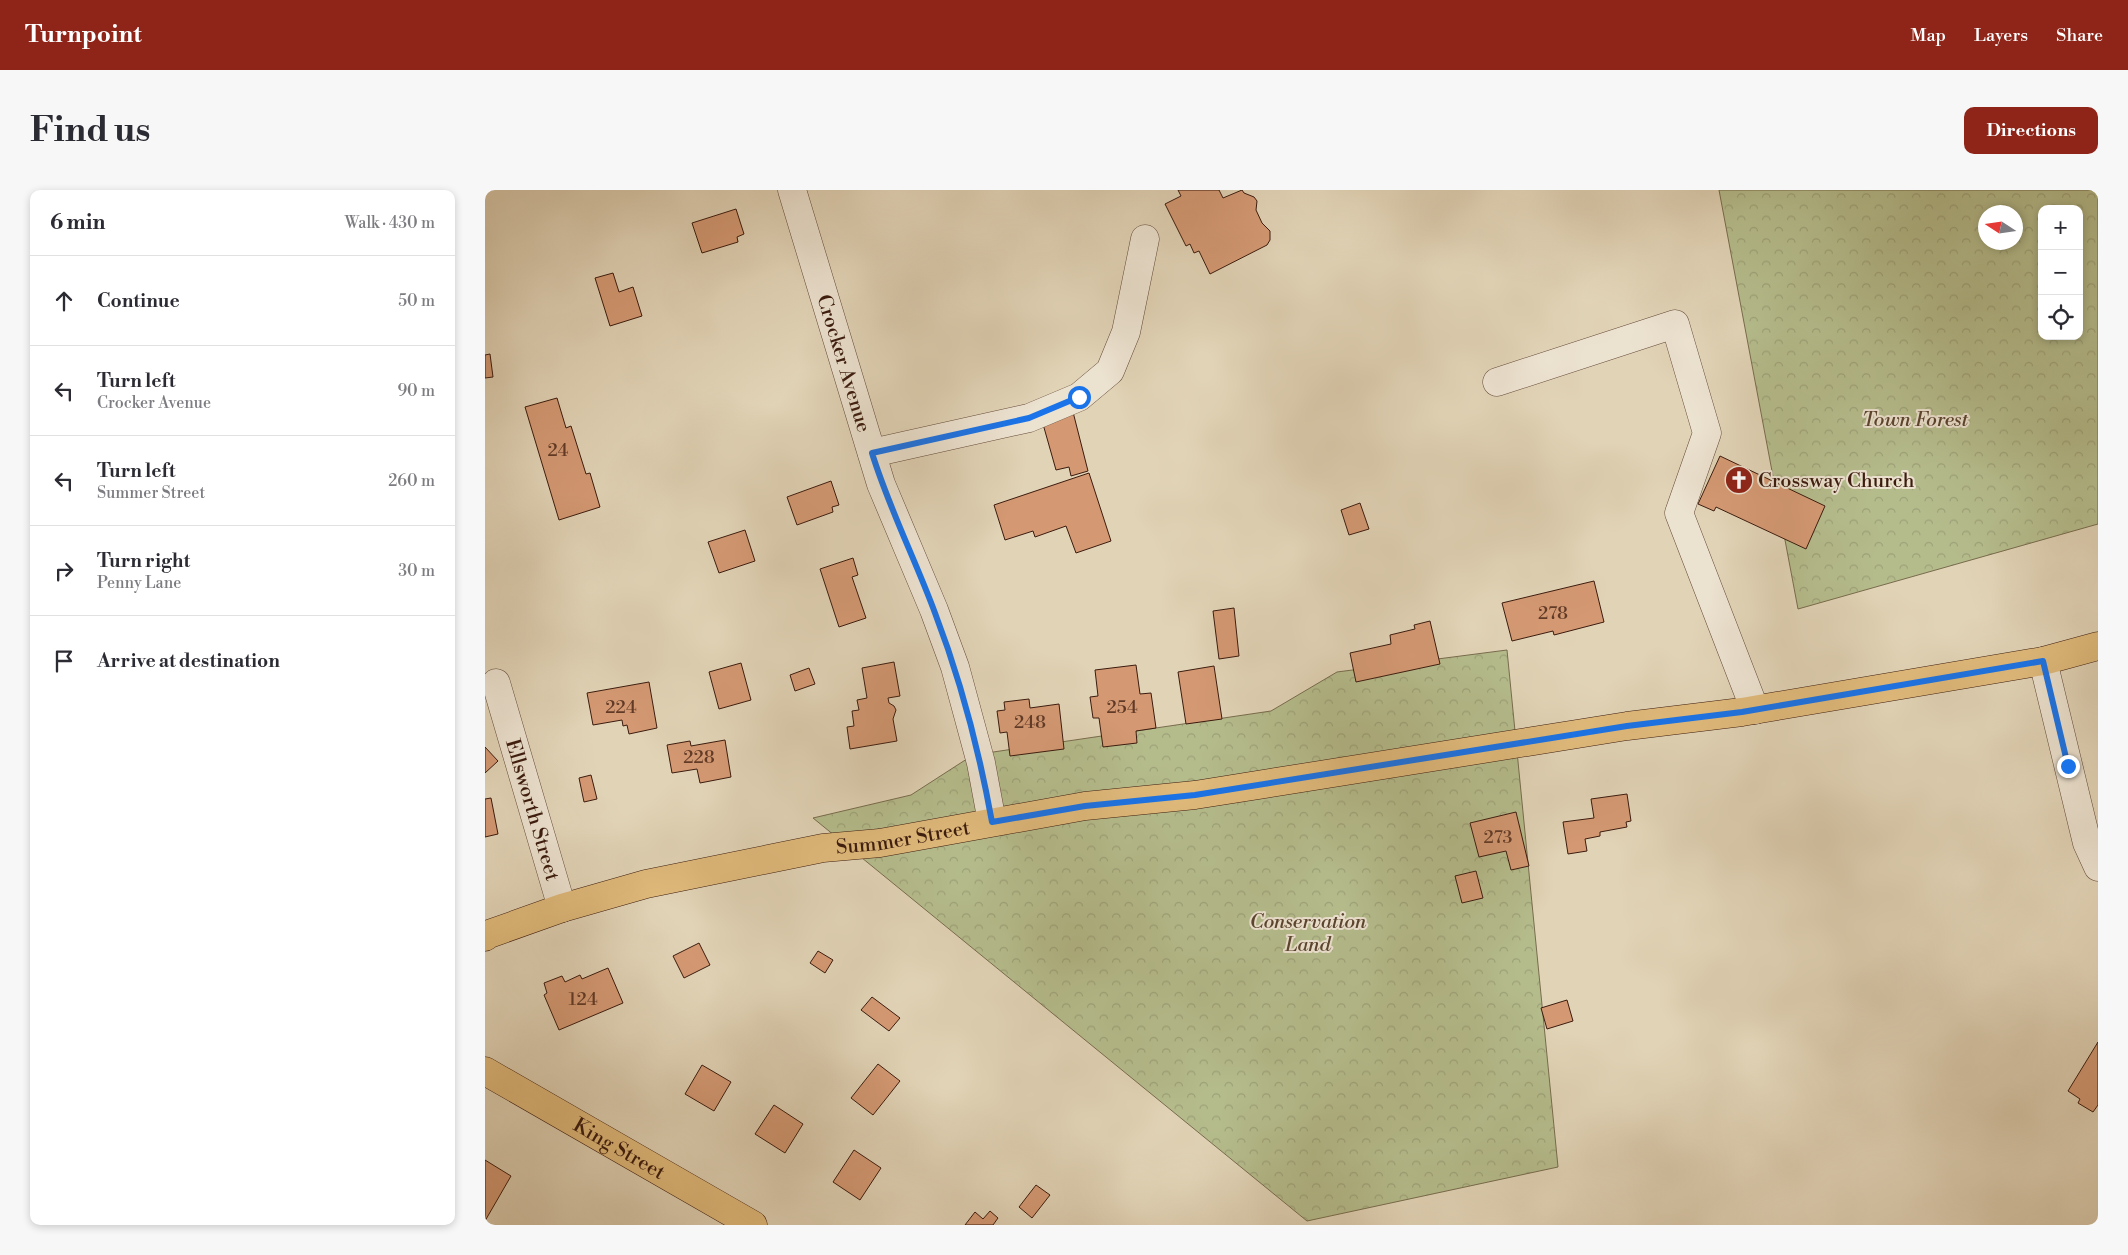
<!DOCTYPE html>
<meta charset="utf-8">
<style>
:root{--surface:#fff;--page:#f7f7f7;--text:#2b2b33;--muted:#7c7c81;--line:#e1e1e2;--accent:#8f2418}
body{margin:0;font-family:"Libre Bodoni",serif;background:var(--page);color:var(--text)}
.controls{position:absolute;right:15px;top:15px;display:grid;overflow:hidden;border-radius:10px;box-shadow:0 2px 8px #0003}
.controls button{width:45px;height:45px;display:grid;place-items:center;padding:0;border:0;border-bottom:1px solid var(--line);background:var(--surface);color:var(--text);font:25px sans-serif}
.compass{position:absolute;left:1493px;top:15px;width:45px;height:45px;border-radius:50%;background:var(--surface);box-shadow:0 2px 8px #0003;rotate:282deg}
.stop{position:absolute;width:15px;height:15px;margin:-11px;border:4px solid #1a73e8;border-radius:50%;background:#fff}
.stop.end{background:#1a73e8;border-color:#fff;box-shadow:0 1px 5px #0008}
.list{margin:0;padding:0;list-style:none}
h2{display:flex;justify-content:space-between;align-items:center;height:65px;margin:0;padding:0 20px;font-size:21px}
h2 small{font-size:16px;font-weight:400;color:var(--muted)}
.list li{display:grid;grid-template-columns:32px 1fr auto;gap:15px;align-items:center;box-sizing:border-box;height:90px;padding:0 20px;border-top:1px solid var(--line)}
.list b{display:block;font-size:19px;white-space:nowrap}
.list p{margin:0;font-size:16px;white-space:nowrap;color:var(--muted)}
.list em{font-size:16px;font-style:normal;color:var(--muted)}
.icon{flex:none;width:28px;height:28px;fill:none;stroke:currentColor;stroke-width:2;stroke-linecap:round;stroke-linejoin:round}
.map{position:relative;flex:none;width:1613px;height:1035px;overflow:hidden;border-radius:10px}
header{display:flex;align-items:center;gap:30px;box-sizing:border-box;height:70px;padding:0 25px;background:var(--accent);color:#fff}
header strong{font-size:24px}
nav{display:flex;gap:28px;margin-inline-start:auto;font-size:18px}
.intro{display:flex;align-items:center;justify-content:space-between;box-sizing:border-box;height:120px;padding:0 30px}
h1{margin:0;font-size:35px}
.button{padding:12px 22px;border-radius:10px;background:var(--accent);color:#fff;font-size:18px;font-weight:700}
main{display:flex;gap:30px;padding:0 30px}
aside{flex:1;background:var(--surface);border-radius:10px;box-shadow:0 2px 8px #0003}
.map>svg:first-child{display:block}
.park{fill:url(#park-crowns);stroke:#786c4d;fill-rule:evenodd}
.building{fill:#d49973;stroke:#3b1b0e}
.lines{fill:none;stroke-linecap:round;stroke-linejoin:round}
.minor-casing{stroke:#644938;stroke-width:29}
.major-casing{stroke:#3b1b0e;stroke-width:29}
.minor{stroke:#ece2d0;stroke-width:28}
.major{stroke:#e0ba7b;stroke-width:28}
.route{stroke:#1a73e8;stroke-width:6}
.labels{text-anchor:middle;stroke-width:4;stroke-linejoin:round;paint-order:stroke}
.number-label{font-size:18px;fill:#613a27}
.street-label{font-size:20px;fill:#3b1b0e;stroke:#ece2d0}
.park-label{font-size:20px;font-style:italic;fill:#5a432e;stroke:#ece2d0}
.poi-label{font-size:20px;fill:#3b1b0e;stroke:#ece2d0;text-anchor:start}
</style>
<header>
<strong>Turnpoint</strong>
<nav><a>Map</a><a>Layers</a><a>Share</a></nav>
</header>
<div class="intro"><h1>Find us</h1><a class="button">Directions</a></div>
<main>
<aside>
<h2>6 min<small>Walk · 430 m</small></h2>
<ul class="list">
<li><svg class="icon" aria-label="ahead" viewBox="0 0 24 24"><path d="M12 20V5M6 11l6-6 6 6"/></svg><div><b>Continue</b></div><em>50 m</em></li>
<li><svg class="icon" aria-label="left" viewBox="0 0 24 24"><path d="M17 20v-9H6M10 6l-5 5 5 5"/></svg><div><b>Turn left</b><p>Crocker Avenue</p></div><em>90 m</em></li>
<li><svg class="icon" aria-label="left" viewBox="0 0 24 24"><path d="M17 20v-9H6M10 6l-5 5 5 5"/></svg><div><b>Turn left</b><p>Summer Street</p></div><em>260 m</em></li>
<li><svg class="icon" aria-label="right" viewBox="0 0 24 24"><path d="M7 20v-9h11M14 6l5 5-5 5"/></svg><div><b>Turn right</b><p>Penny Lane</p></div><em>30 m</em></li>
<li><svg class="icon" aria-label="arrive" viewBox="0 0 24 24"><path d="M6 21V4h12l-3 4 3 4H6"/></svg><div><b>Arrive at destination</b></div></li>
</ul>
</aside>
<div class="map">
<svg width="1613" height="1035" viewBox="0 0 1613 1035">
<defs>
<pattern id="park-crowns" width="20" height="18" patternUnits="userSpaceOnUse" patternTransform="scale(1.25)"><rect width="20" height="18" fill="#b5bc8c"/><path d="M2 6a3 3 0 1 1 6 0M12 15a3 3 0 1 1 6 0" fill="none" stroke="#9da178"/></pattern>
</defs>
<rect width="100%" height="100%" fill="#e1d3b6"/>
<filter id="stains"><feTurbulence type="fractalNoise" baseFrequency=".004" numOctaves="4"/><feColorMatrix values="0 0 0 0 .2 0 0 0 0 .09 0 0 0 0 .02 0 0 0 .5 -.17"/></filter>
<radialGradient id="worn" r=".72"><stop offset=".6" stop-color="#630" stop-opacity="0"/><stop offset="1" stop-color="#630" stop-opacity=".3"/></radialGradient>
<path class="park" d="M1234,0H1613V334L1313,419ZM1557,19H1594V146H1557ZM1500,22H1530V52H1500Z
M1022,460L1073,977L822,1031L328,628L426,605L488,565L786,521L852,482Z"/>
<path class="building" d="M693,0H734L738,8L757,0L759,3L769,7L772,11L771,20L777,33L785,41V50L782,55L725,84L714,61L709,63L705,54L701,56L680,14L696,6Z
M251,19L259,44L252,47L253,52L217,63L207,33Z
M128,83L134,102L148,97L157,126L125,136L110,88Z
M5,164L8,187L0,188V165Z
M72,208L81,238L86,236L101,284L105,283L115,317L74,330L40,217Z
M587,218L603,281L586,286L584,277L571,280L556,227Z
M1235,266L1340,316L1321,359L1231,317L1229,321L1213,314Z
M604,283L626,351L591,363L581,336L550,347L548,341L520,350L509,315Z
M346,291L354,315L347,317L348,322L312,335L302,307Z
M875,313L884,339L864,345L856,320Z
M260,340L270,371L234,383L223,352Z
M368,368L373,385L367,387L381,428L354,437L335,379Z
M1109,391L1119,432L1069,445L1068,441L1027,451L1017,413Z
M749,418L754,466L734,469L728,421Z
M945,431L955,474L871,492L865,463L906,454L905,445L930,439L929,435Z
M409,472L415,506L403,508L404,513L409,516L411,520L408,529L412,551L365,559L362,537L369,536L367,521L374,520L372,510L382,508L377,478Z
M256,473L266,510L234,519L224,482Z
M651,475L655,504L666,503L671,538L651,541L652,553L618,557L614,528H608L605,507L613,506L610,480Z
M729,476L737,529L701,534L693,482Z
M324,478L330,494L310,501L305,485Z
M164,492L172,538L144,544L142,535L138,536L137,530L108,535L102,503Z
M544,509L545,518L574,514L579,559L525,566L522,542L515,543L512,521L520,520L519,512Z
M240,550L246,587L215,593L212,579L187,583L182,555L205,551L206,556Z
M0,557L13,571L0,583Z
M106,585L112,609L99,612L94,588Z
M1142,604L1146,631L1141,632L1142,637L1115,642V646L1100,649L1102,661L1083,664L1078,632L1109,628L1106,609Z
M6,608L13,644L0,647V609Z
M1031,622L1044,676L1026,680L1021,661L994,667L985,633Z
M991,681L998,708L977,713L970,686Z
M214,753L225,775L199,788L188,766Z
M333,761L348,770L340,783L325,773Z
M123,778L138,813L74,840L59,805L62,803L59,793L77,786L80,792L95,785L97,789Z
M387,807L415,828L404,841L376,820Z
M1082,810L1088,831L1062,839L1056,818Z
M1613,852V915L1608,922L1593,913L1595,909L1583,901Z
M393,874L415,891L388,925L366,908Z
M217,875L246,892L229,921L200,904Z
M289,915L318,934L300,963L270,944Z
M369,960L396,978L375,1010L348,992Z
M0,970L26,986L0,1031Z
M551,995L565,1005L547,1028L534,1017Z
M505,1021L513,1028L508,1035H480L490,1022L498,1029Z"/>
<g class="lines">
<defs>
<g id="minor">
<path id="s1" d="M307,0L396,294L449,420L470,477L496,573L507,632"/>
<path d="M1012,192L1190,134L1222,243L1194,323L1270,520"/>
<path d="M387,263L544,228L594,207L625,181L641,142L660,49"/>
<path d="M1558,471L1602,653L1613,677"/>
<path id="s2" d="M11,493L77,718"/>
</g>
<g id="major">
<path id="s3" d="M0,747L4,744L77,718L161,694L338,658L395,653L600,616L710,605L1142,536L1257,522L1558,471L1613,456"/>
<path id="s4" d="M0,881L268,1035"/>
</g>
</defs>
<use href="#minor" class="minor-casing"/>
<use href="#major" class="major-casing"/>
<use href="#minor" class="minor"/>
<use href="#major" class="major"/>
</g>
<g class="lines">
<path class="route" d="M594,207L544,228L387,263C404,318 430,369 450,423C476,491 494,560 507,632L600,616L710,605L1142,536L1257,522L1558,471L1583,576"/>
</g>
<defs>
<symbol id="church-disc" viewBox="-11 -11 22 22"><circle r="9.5" fill="#8f2418" stroke="#ece2d0"/><path d="M-1.2-6h2.4v3.5h3.3v2.4h-3.3V6h-2.4V-.1h-3.3v-2.4h3.3Z" fill="#fff"/></symbol>
</defs>
<g fill-rule="evenodd">
<use href="#church-disc" x="1238" y="274" width="32" height="32"/>
</g>
<g class="labels">
<g class="number-label">
<text x="73" y="266">24</text>
<text x="1068" y="429">278</text>
<text x="136" y="523">224</text>
<text x="637" y="523">254</text>
<text x="545" y="538">248</text>
<text x="214" y="573">228</text>
<text x="1013" y="653">273</text>
<text x="98" y="815">124</text>
</g>
<g class="street-label">
<text dy="7" stroke="none"><textPath href="#s1" startOffset="181">Crocker Avenue</textPath></text>
<text dy="7" stroke="none"><textPath href="#s2" startOffset="132">Ellsworth Street</textPath></text>
<text dy="7" stroke="none"><textPath href="#s3" startOffset="431">Summer Street</textPath></text>
<text dy="7" stroke="none"><textPath href="#s4" startOffset="155">King Street</textPath></text>
</g>
<g class="park-label">
<text x="1430" y="236">Town Forest</text>
<text x="823" y="738">Conservation<tspan x="823" dy="23">Land</tspan></text>
</g>
<g class="poi-label">
<text x="1273" y="297">Crossway Church</text>
</g>
</g>
<rect width="100%" height="100%" filter="url(#stains)"/>
<rect width="100%" height="100%" fill="url(#worn)"/>
</svg>
<div class="controls">
<button>+</button>
<button>−</button>
<button><svg class="icon" aria-label="locate" viewBox="0 0 24 24"><circle cx="12" cy="12" r="6"/><path d="M12 2v4M12 18v4M2 12h4M18 12h4"/></svg></button>
</div>
<svg class="compass" viewBox="-18 -18 36 36"><path d="M0-13l5 13h-10z" fill="#e53935"/><path d="M0 13l5-13h-10z" fill="#7c7c81"/></svg>
<div class="stop" style="left:594px;top:207px"></div>
<div class="stop end" style="left:1583px;top:576px"></div>
</div>
</main>
